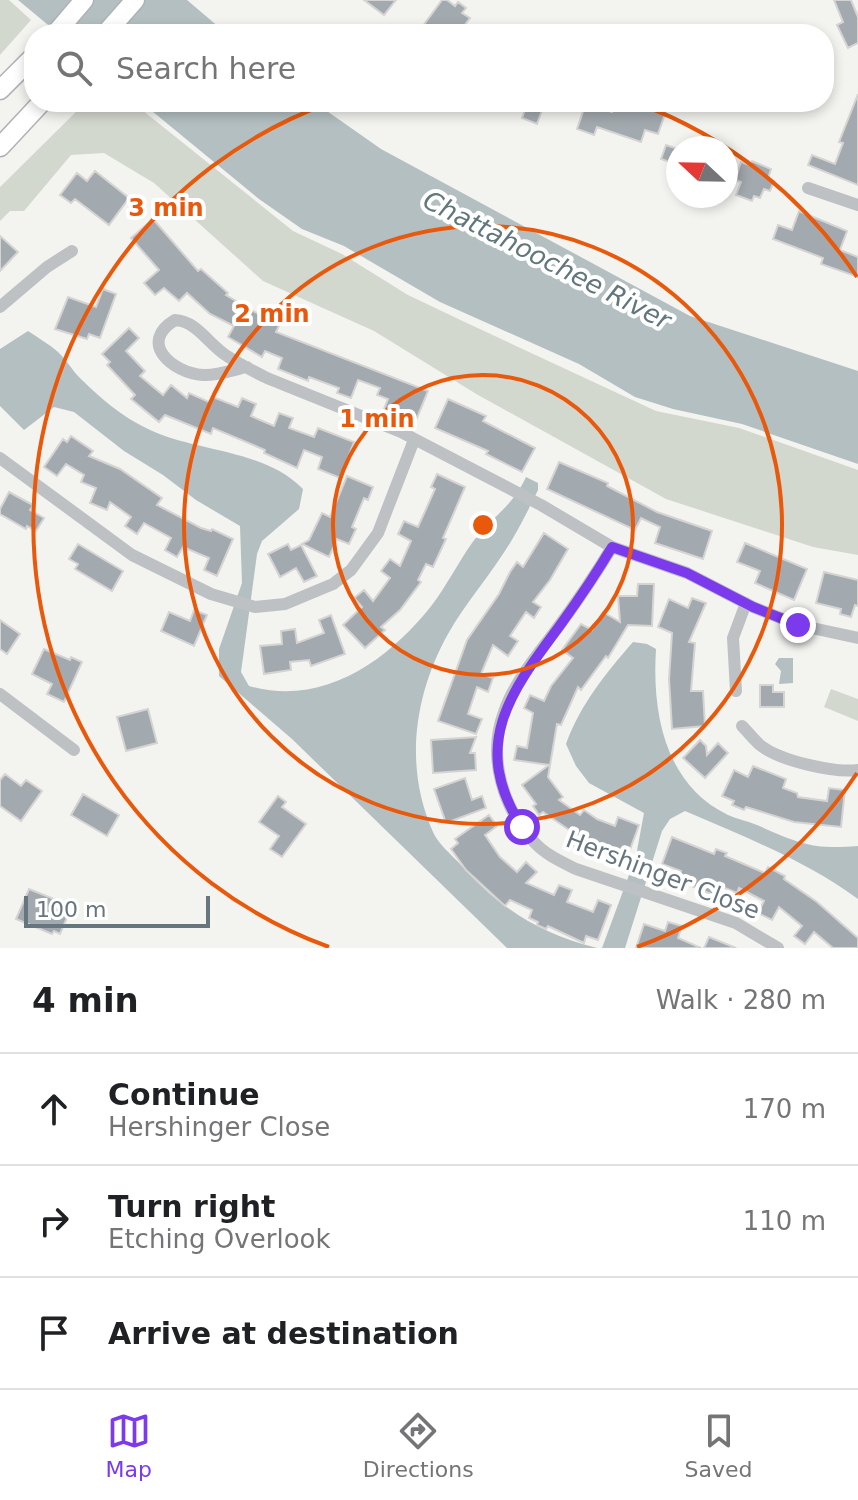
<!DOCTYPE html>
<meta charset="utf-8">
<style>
:root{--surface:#fff;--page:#f2f2f2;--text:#202124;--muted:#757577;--line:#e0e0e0;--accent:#7c3aed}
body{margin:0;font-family:"DejaVu Sans",sans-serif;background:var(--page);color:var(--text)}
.compass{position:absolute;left:666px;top:136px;width:72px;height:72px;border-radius:50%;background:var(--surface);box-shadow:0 4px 12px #0003;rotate:292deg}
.scale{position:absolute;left:24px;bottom:20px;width:186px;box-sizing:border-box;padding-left:8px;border:4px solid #66757e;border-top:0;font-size:22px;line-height:28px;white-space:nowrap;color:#66757e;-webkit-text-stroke:6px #fff;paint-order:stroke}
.stop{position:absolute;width:24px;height:24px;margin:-18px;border:6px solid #7c3aed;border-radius:50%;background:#fff}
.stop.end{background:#7c3aed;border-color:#fff;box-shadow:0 2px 8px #0008}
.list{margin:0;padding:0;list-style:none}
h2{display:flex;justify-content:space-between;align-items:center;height:104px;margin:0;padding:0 32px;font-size:34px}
h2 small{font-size:26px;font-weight:400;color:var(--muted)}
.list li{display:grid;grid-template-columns:52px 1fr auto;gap:24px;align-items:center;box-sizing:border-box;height:112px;padding:0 32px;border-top:2px solid var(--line)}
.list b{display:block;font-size:30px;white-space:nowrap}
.list p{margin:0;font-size:26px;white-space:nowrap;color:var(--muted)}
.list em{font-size:26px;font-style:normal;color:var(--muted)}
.icon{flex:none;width:44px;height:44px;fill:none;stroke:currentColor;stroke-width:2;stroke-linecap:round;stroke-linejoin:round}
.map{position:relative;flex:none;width:858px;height:948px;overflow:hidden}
.search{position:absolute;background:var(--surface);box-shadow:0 4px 12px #0003;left:24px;right:24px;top:24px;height:88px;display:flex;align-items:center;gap:20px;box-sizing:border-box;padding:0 28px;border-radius:32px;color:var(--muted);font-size:30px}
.sheet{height:440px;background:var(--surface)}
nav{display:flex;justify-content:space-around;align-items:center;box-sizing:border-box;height:112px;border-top:2px solid var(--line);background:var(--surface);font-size:22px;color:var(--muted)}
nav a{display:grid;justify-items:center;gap:4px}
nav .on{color:var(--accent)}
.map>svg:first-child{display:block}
.green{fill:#d3d8cf}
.water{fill:#b3bfc1}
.building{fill:#a3aaaf;stroke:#d5d4d3;stroke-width:2}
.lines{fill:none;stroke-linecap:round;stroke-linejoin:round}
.highway-casing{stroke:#afb2b5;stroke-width:21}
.minor{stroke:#bdc1c4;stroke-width:12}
.highway{stroke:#fff;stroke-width:18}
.route{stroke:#7c3aed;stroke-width:10}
.ring{fill:none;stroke:#e8590c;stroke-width:4}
.labels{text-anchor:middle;stroke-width:8;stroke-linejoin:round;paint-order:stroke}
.street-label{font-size:24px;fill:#66757e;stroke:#fff}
.water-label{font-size:26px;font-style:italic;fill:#61777b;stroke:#fff}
.centre{fill:#e8590c;stroke:#fff;stroke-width:4}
.ring-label{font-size:24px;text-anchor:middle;font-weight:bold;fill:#e8590c;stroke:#fff;stroke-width:8;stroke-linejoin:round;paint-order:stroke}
</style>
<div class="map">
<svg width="858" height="948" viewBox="0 0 858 948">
<rect width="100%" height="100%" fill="#f3f3f0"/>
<path class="green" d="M0,0H9L31,20L0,55Z
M86,102H132L293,231L342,254L408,295L469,324L656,411L739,428L858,470V555L813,547L666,499L478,395L374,331L263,281L154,183L104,153L71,155L24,211H10L0,221V187Z
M831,689L858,699V721L824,707Z"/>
<path class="water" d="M18,0H187L227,34H59Z
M141,102H314L381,149L690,316L858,371V464L742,424L673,409L635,397L579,364L440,302L344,246L302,229L259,199Z
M28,331C38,338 49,344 58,352C67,360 73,372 82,380C100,398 123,417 146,428C196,453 263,448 303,489L299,509L262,541L257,554L241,672L249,686C323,707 388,661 432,605C447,585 458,563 472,543C491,517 511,509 526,477L538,483V490C530,506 522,523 513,538C494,571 466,602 448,634C414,695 404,767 433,832C438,844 452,855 460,864C499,908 540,934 597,948H507L292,739L219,676V649L242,583L240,526L196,500L163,475L124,451L74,412L54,407L24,430L0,406V349Z
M633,642L647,644L656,649C652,712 664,784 728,815C737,819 747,821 757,825C798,843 812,850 858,846V899C805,860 745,837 685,811L670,819L662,831L625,948H602L636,856L644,813L589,783L576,766L566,744C580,705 606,673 633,642Z
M779,658H793V683L779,684L781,671L775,664Z"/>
<path class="building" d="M364,0H396L384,15Z
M442,0H447L455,6L458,2L466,8L462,13L470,18L458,34H417Z
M834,0H851L858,17V43L848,48L837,25L843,22Z
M858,94V185L808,165L812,155L835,164L843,143L839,142Z
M528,102H545L537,124L522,118Z
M616,102H640L666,111L658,134L645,130L641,142L597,127L594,135L577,129L586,103L612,112Z
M666,145L678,149V165L661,159Z
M752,161L771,169L768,179L774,181L770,191L764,189L760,198L754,196L752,201L736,195L741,182L735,180L741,162L750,165Z
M95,171L129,198L109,225L75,199L71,203L60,195L77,173L87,181Z
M799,211L847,231L840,250L858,257V277L821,264L823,258L773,239L778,225L792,230Z
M153,219L198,271L201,269L228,293L226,295L279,326L276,332L428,391L417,418L398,410L397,414L384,409L388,399L377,395L380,388L358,380L351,398L337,393L339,388L309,377L308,381L278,369L282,358L265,351L262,357L228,337L234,326L210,314L187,293L179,301L164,288L155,295L144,283L159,270L131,238Z
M0,236L18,252L0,271Z
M103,289L116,294L100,338L89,334L87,339L55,329L68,297L96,307Z
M129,328L139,338L126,351L145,371L140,376L163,395L171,385L187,398L189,393L211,403L213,397L238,407L242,398L256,404L251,416L274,426L279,413L293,418L289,428L314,437L318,428L354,442L340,478L318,469L322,457L304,450L297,468L264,453L265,450L213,428L211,434L165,415L159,422L131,399L135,395L107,365L110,362L102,354Z
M448,399L486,416L483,421L535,448L522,472L486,454L488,451L435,428Z
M71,436L93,451L89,456L120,469L162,498L157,505L201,528L211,531L212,529L233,539L217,576L204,570L209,558L183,547L177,557L165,550L171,538L144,523L137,534L125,526L131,517L110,502L107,510L90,503L96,488L81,482L84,475L66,464L57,476L44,467L63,439L67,442Z
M559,462L608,483L607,486L657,512L712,531L703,559L655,543L660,527L641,518L635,530L547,489Z
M437,474L465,487L443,538L446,539L433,567L426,564L418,580L421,582L400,610L381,627L385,630L365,648L343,625L362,607L354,598L364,590L373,601L390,578L381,571L390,559L400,566L411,541L398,534L404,521L418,527L435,489L431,487Z
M347,476L373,487L368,500L364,498L352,527L356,529L349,544L337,539L329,557L302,544L309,540L322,513L330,517Z
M9,492L33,505L30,510L44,518L36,531L27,526L26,529L0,514V509Z
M544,533L568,549L550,580L533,602L541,607L534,618L526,612L510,636L518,641L508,656L493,645L481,674L493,678L488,692L477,687L468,714L482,719L476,734L438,721L467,640L499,594L510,572L517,562L523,567Z
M745,543L807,569L794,600L755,583L760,571L737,562Z
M78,544L123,571L112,591L75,569L78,564L69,559Z
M288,544L291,550L301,545L317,576L304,582L296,568L280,577L268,554Z
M824,572L858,580V606L855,605L851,617L840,614L841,609L816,603Z
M638,584H654L652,626L628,625L608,658L606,656L581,690L578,687L561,725L557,724L548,777L563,797L559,800L580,815L584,810L597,819L615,826L618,817L639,825L624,866L612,862L616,851L585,839L578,850L566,842L572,832L543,812L539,815L533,806L536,804L522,785L549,765L514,760L517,746L527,748L533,713L524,708L530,695L544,701L551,686L573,658L562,650L581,624L592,630L603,612L620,622L618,596H637Z
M692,598L706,603L689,642L695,643L691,691H703L705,726L672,729L669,679L672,633L658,627L669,599L688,608Z
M194,610L207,615L194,646L161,631L169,612L190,621Z
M331,615L345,654L311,666L309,660L290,662L291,670L264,674L260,646L282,644L281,631L295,629L297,643L324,633L319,620Z
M0,620L20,634L7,654L0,649Z
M44,649L70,660L71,657L82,662L64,702L47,694L52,684L32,674Z
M760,685H773V692H784V707H760Z
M148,709L157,743L126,751L117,717Z
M476,737L470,753H475L476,770L433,773L431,740Z
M700,740L706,746L707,755L718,743L728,753L705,778L683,758Z
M753,766L786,779L783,788L797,793L798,797L827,801L829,788L845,790L841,827L794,822L746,807L744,810L732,805L734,801L722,796L734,770L748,777Z
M5,774L21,786L26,780L42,791L21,821L0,806V780Z
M465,778L472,800L482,796L486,808L446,823L434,789Z
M83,794L119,815L107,836L71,815Z
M278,796L286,802L282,807L306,824L282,857L270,849L279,836L259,822Z
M489,815L497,826L485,835L500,857L517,872L526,862L537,872L526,883L554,895L559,885L572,890L567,902L593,912L598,900L611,905L598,940L586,936L584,943L548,926L546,929L537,925L538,922L529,918L532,910L510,900L505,906L466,870L451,849L458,843L455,839Z
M672,837L714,854L716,849L727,853L725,856L765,873L768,867L785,876L784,879L817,902L858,938V948H833L814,932L805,944L794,936L802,926L779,907L772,920L758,913L764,901L739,888L737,893L718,885L714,895L678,881L681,871L662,864Z
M29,889L54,899L52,906L69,913L60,934L54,931L52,934L16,919Z
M668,922L682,926L678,938L701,948H636L644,924L665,931Z
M709,937L736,948H704Z"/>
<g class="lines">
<defs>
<path id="highway" d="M55,34L84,0
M105,34L135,0
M0,90L34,56
M0,147L42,102"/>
</defs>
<use href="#highway" class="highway-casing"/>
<path class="minor" d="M808,188L858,205
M0,307L47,267L72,251
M247,367C233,370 216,376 203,375C173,373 137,343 175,320C197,321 209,345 227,356C239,364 253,371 267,378L401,432L541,505L612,547L687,573L753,607L798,625L858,638
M0,458L132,555L211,594L255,607L285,604L333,584L351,570L378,533L414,440
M612,547C594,577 574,606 553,634C535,658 514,683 504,712C487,757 503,809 535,843C546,855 562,862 576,869L736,923L778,948
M736,691L733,638L746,603
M0,694L74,750
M742,726C748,732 754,740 760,745C780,761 834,773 858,770"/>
<use href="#highway" class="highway"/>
</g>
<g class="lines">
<path class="route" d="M522,827C469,745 511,691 561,624C579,599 596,574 612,547L687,573L753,607L798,625"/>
</g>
<g class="ring">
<circle cx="483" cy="525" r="150"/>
<circle cx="483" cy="525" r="299"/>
<path d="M857 773A449 449 0 0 1 637 947M329 947A449 449 0 0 1 329 103M637 103A449 449 0 0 1 857 277"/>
</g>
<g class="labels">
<g class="street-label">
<text transform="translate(663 875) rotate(21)" y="8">Hershinger Close</text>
</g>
<g class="water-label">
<text transform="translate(547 260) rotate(27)" y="9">Chattahoochee River</text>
</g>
</g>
<circle cx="483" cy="525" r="12" class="centre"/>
<g class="ring-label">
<text x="166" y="216">3 min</text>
<text x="272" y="322">2 min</text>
<text x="377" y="427">1 min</text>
</g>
</svg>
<svg class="compass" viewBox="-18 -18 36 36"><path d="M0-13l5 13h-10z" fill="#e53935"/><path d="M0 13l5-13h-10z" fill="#757577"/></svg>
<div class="scale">100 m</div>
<div class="stop" style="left:522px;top:827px"></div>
<div class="stop end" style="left:798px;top:625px"></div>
<div class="search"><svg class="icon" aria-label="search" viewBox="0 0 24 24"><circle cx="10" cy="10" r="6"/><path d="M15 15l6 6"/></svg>Search here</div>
</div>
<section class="sheet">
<h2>4 min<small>Walk · 280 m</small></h2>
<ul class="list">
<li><svg class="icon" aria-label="ahead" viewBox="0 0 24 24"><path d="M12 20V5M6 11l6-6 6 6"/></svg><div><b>Continue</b><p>Hershinger Close</p></div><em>170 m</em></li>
<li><svg class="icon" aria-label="right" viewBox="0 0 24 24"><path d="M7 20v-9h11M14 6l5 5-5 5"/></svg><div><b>Turn right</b><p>Etching Overlook</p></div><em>110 m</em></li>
<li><svg class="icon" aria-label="arrive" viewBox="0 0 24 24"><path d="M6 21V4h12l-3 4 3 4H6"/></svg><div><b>Arrive at destination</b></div></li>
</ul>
</section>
<nav>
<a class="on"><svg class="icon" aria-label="map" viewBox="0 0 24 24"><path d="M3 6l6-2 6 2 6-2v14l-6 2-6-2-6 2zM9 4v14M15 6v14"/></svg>Map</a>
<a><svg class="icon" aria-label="directions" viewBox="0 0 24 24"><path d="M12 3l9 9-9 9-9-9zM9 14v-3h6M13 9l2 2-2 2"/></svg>Directions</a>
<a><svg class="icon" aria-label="saved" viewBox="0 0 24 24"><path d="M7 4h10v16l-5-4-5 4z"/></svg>Saved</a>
</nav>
